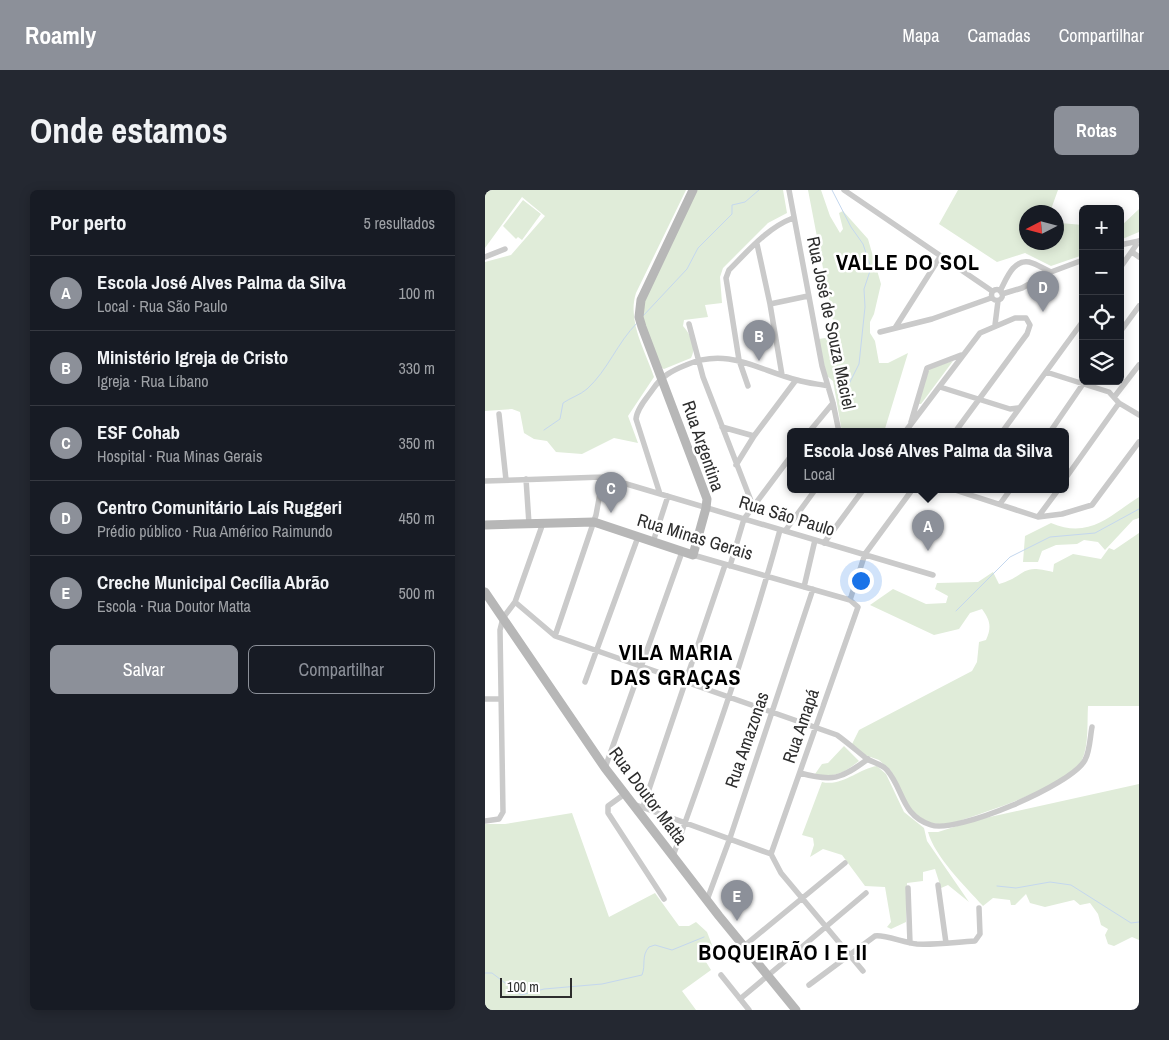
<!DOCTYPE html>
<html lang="pt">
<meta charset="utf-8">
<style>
:root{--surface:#171b24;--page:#242831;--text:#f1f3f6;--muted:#9ea1a6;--line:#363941;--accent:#8c9099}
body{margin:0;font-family:"Archivo Narrow",sans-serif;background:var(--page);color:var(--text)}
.controls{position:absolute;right:15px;top:15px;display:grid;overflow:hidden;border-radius:8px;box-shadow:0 2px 12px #0003}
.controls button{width:45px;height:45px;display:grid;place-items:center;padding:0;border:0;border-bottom:1px solid var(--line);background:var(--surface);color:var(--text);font:25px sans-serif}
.compass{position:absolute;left:534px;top:15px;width:45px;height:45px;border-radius:50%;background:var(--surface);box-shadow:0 2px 12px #0003;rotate:264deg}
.scale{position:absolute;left:15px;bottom:12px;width:72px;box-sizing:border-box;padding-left:5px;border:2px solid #2d2d2d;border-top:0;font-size:14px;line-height:18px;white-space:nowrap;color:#2d2d2d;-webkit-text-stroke:4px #fff;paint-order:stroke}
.you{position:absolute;left:375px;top:390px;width:18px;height:18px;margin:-12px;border:4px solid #fff;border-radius:50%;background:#1a73e8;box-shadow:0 0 0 8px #1a73e833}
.badge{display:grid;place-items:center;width:32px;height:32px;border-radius:50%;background:var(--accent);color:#fff;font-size:16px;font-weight:700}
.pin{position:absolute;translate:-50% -41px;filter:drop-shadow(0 1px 2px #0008)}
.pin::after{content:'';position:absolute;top:26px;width:18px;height:15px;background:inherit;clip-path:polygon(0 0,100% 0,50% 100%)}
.popup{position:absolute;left:302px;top:238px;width:282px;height:65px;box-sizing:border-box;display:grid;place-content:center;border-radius:8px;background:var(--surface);filter:drop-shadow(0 1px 4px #0005);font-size:16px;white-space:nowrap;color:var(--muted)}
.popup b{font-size:19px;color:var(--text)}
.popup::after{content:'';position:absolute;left:50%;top:100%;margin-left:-10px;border:10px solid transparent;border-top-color:var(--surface)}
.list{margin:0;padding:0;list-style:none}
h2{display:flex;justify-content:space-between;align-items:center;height:65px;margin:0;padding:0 20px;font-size:21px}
h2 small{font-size:16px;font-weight:400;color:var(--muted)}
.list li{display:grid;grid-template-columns:32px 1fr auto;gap:15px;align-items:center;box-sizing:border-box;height:75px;padding:0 20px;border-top:1px solid var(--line)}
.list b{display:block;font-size:19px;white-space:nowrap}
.list p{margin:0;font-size:16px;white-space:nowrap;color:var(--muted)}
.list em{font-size:16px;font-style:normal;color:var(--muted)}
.actions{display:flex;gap:10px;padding:15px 20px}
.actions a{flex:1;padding:11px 0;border:1px solid var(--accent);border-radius:8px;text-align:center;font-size:18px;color:var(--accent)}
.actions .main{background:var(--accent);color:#fff}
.icon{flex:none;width:28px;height:28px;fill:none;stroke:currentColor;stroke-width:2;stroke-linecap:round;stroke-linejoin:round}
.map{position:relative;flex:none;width:654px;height:820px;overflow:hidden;border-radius:8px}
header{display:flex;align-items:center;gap:30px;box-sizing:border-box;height:70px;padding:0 25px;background:var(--accent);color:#fff}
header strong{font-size:24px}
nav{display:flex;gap:28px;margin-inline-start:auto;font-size:18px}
.intro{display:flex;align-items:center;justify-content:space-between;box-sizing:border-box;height:120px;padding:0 30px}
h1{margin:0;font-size:35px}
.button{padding:12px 22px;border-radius:8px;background:var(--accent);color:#fff;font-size:18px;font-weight:700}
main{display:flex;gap:30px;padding:0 30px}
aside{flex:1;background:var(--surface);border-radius:8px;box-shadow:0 2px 12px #0003}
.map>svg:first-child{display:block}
.green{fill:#e0ecd9}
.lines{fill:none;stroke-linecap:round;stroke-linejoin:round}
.stream{stroke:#c4d7ee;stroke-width:1}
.street{stroke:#cacaca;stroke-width:5.5}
.secondary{stroke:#b7b7b7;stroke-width:9}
.labels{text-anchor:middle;stroke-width:5;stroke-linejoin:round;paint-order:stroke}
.street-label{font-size:18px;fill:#2d2d2d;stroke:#fff}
.district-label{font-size:22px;font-weight:bold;letter-spacing:1px;fill:#000;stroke:#fff}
</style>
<header>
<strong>Roamly</strong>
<nav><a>Mapa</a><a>Camadas</a><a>Compartilhar</a></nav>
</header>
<div class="intro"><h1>Onde estamos</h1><a class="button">Rotas</a></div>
<main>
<aside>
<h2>Por perto<small>5 resultados</small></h2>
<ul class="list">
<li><span class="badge">A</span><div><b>Escola José Alves Palma da Silva</b><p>Local · Rua São Paulo</p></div><em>100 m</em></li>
<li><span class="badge">B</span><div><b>Ministério Igreja de Cristo</b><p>Igreja · Rua Líbano</p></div><em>330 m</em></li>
<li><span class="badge">C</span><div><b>ESF Cohab</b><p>Hospital · Rua Minas Gerais</p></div><em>350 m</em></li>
<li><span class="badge">D</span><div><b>Centro Comunitário Laís Ruggeri</b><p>Prédio público · Rua Américo Raimundo</p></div><em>450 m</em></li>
<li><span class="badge">E</span><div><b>Creche Municipal Cecília Abrão</b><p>Escola · Rua Doutor Matta</p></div><em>500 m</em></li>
</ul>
<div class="actions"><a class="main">Salvar</a><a>Compartilhar</a></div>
</aside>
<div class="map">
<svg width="654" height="820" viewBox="0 0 654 820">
<rect width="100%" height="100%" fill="#fff"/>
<path class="green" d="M0,0H201L151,103C142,131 160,160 169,187L143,226L153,253L129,248L97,264L71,262L62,251L49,249L39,243L35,222L27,219L0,221V72L26,65L60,26L37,7L0,58Z
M211,0H298L302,23L283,33L238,78L235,87L237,113L220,115L223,127L199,130L198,136C205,144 212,157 206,168L179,179L175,177L158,130V108Z
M323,0H336L345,26L355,43L358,39L354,23L358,21L383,49L396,94L389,124L385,132V143L390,151L394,173H403L423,163L399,242H357L348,191L341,185L334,149L351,146Z
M473,0H573L565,22H542V52H572V30L575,33L598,35V65L566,76L540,63L512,72L454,34Z
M38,10L56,24L37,50L33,47L31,49L18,36Z
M654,19V42L635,50V37Z
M468,171L436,214H433L444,178Z
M654,307V328L648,330L620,360L613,352L599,350L592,354L571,355L557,361L553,372H538L540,346L566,333C604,349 623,327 654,307Z
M654,343V516H603C602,532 604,555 597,570C582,598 493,624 462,635L445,633L423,620L406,581L394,570L380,565L367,554L374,540L487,481L492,472L494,452L501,450C507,437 505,430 497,419L485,423L474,439L449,445L385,415L408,399L441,414L461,413L463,406L450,399L452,393L493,392L508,382L514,394C543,386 534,373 568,382L569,374L588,364L616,369L624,358L629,360Z
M359,556L374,571C359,583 349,588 330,584L337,574L343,573Z
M392,576L401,584L419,622L439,638L442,651L484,712L463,695L456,698L450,679L438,682V691L422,693L421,732L406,739L402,737L406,732L400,697L380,696L357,665L338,659L325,667L329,655L328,648L317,645L337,592C357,597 373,579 392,576Z
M654,594V750L647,747L629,756L623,754L620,745L623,739L616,735L613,724L605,713L595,715L589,710L560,717L545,713L541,704L530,715H526L525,710L508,708L498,716C480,696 450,667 443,642H453L491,630Z
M87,623L124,727L170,703L194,736H204L211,732L222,742L229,760L216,764L226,780L197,801L211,820H0V634H20Z"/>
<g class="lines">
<path class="stream" d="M347,0L366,37L378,54L386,78L379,99L380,117L374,174L362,198
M158,126L202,79L213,58L247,24V15L260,12L274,0
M59,240L75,229L78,213C85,208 95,205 102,199C123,180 132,153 152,133
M471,421L525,367L565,347L610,343L654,319
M512,696L531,698L565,692L586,695L646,733L654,732
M0,783H7L36,805L59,799L117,794L157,785C161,775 156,766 164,757L170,755L187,760L219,747"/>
<path class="street" d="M304,0L337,176L348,213L354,242
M359,0L507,101
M272,54L285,114L297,185
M635,55L654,51
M647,62L654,67
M0,67L20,59
M635,78L654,51
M506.5 105a5.5 5.5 0 1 1 11 0a5.5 5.5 0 1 1-11 0Z
M515,101C521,90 528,69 544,72C552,74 559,79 566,82L598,70
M517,104L537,98L566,82
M285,114L323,106
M204,134L218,187L268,316
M510,135L513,111
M410,138L455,67
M395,142L447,129L506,108
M635,142L654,116
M561,182L624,202L634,213L654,225
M263,196L254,170L241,88L244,80C263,61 282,38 308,28
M455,197L525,219L533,218
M630,206L654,175
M14,224L21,290
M426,232L442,178L476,165
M237,237L269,246
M324,242L348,213
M420,242L495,143L530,128H541L545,135L542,144L470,242
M517,242L598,131
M565,242L600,191
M251,275L269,246L311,190
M41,289L44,334
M580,289L634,213
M0,291L118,287L448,385
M470,300L553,327L573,300
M175,304L151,229C152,218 162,208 168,199C177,186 186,181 201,175C243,157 273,180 312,190C322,193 333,194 343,196
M515,314L525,300
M553,327L577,324L607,315L654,252
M300,341L330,300
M168,352L183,306
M339,353L378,300
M208,365L365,410L373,417L286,664
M245,376L259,329L306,266
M319,397L330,350
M365,410L380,364L427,300
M30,412L70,446L352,545C363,553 372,561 382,569C389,573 397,574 402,580C419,600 416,625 446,635C471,644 587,595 600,570C605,561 605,547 607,537
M70,446L111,325L118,287
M100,492L153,347
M0,509H15
M120,578L197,362
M315,583C348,592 356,589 383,569
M141,603L123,616V623L179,709
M151,615L286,664L296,683L378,781
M158,617L240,375
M0,631L14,629L18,622L15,440L18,428L30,412L58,333
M188,666C227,558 265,450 295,340
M453,695L461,753
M423,698L425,753
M222,710L245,648L328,399
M259,756L360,673
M236,785L264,820
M324,795L390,746C398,744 420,753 432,754C451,755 471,752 490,751L495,744L494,718
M255,809L381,703"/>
<path class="secondary" d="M0,335L109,332L208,365L221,318L222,309L157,137L154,127L156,110L208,0
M0,402L120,578L234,726L311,820"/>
</g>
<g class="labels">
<g class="street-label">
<text transform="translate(346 133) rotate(78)" y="6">Rua José de Souza Maciel</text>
<text transform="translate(218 256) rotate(71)" y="6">Rua Argentina</text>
<text transform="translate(302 326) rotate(17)" y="6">Rua São Paulo</text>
<text transform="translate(210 347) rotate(17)" y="6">Rua Minas Gerais</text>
<text transform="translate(316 536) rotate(-71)" y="6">Rua Amapá</text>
<text transform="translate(262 550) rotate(-71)" y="6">Rua Amazonas</text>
<text transform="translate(163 606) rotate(53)" y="6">Rua Doutor Matta</text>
</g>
<g class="district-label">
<text x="423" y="80">VALLE DO SOL</text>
<text x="191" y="470">VILA MARIA<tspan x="191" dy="25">DAS GRAÇAS</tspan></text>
<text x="298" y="770">BOQUEIRÃO I E II</text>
</g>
</g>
</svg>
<div class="controls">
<button>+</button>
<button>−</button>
<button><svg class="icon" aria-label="locate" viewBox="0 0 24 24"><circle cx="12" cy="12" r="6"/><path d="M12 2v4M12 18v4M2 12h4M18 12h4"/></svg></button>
<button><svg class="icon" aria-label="layers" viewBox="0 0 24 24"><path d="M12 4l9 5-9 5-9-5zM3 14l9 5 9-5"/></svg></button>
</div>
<svg class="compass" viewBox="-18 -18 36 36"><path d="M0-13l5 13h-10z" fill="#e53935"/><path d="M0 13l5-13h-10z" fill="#9ea1a6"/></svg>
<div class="scale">100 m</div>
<div class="you"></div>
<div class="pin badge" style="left:443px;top:361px">A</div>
<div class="popup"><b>Escola José Alves Palma da Silva</b>Local</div>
<div class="pin badge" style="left:274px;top:171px">B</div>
<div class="pin badge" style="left:126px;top:323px">C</div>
<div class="pin badge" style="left:558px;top:122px">D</div>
<div class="pin badge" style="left:252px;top:731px">E</div>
</div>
</main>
